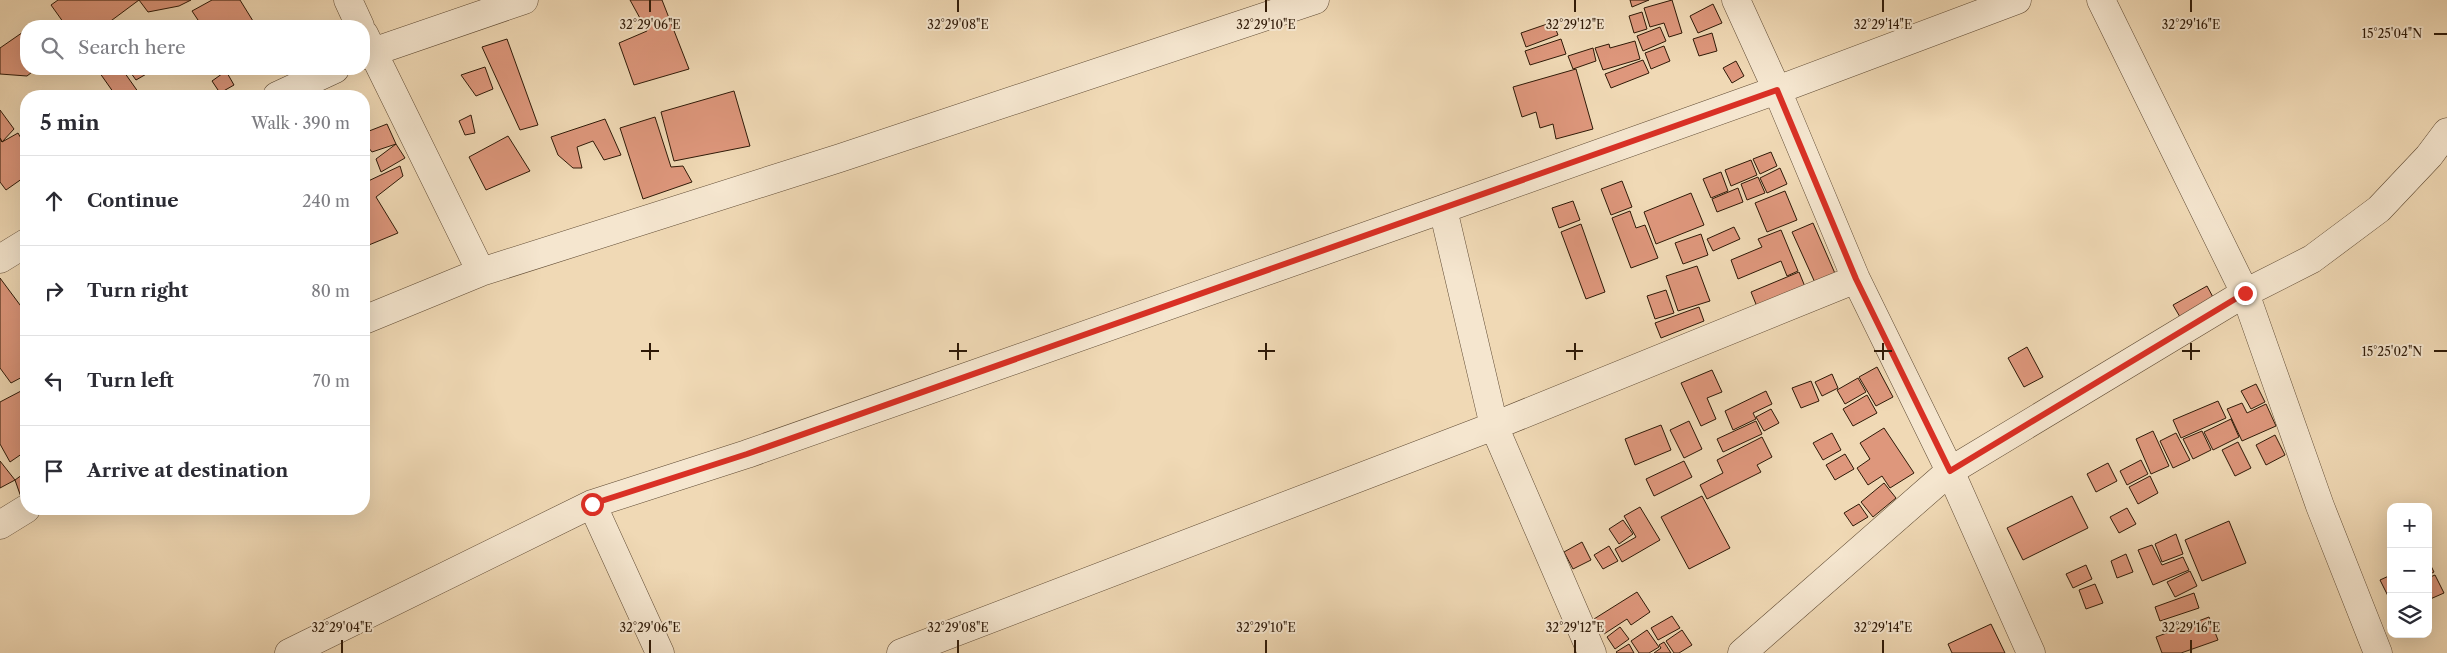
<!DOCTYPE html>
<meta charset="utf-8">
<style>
:root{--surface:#fff;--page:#f7f7f7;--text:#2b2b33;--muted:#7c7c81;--line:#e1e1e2}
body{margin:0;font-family:"Libre Caslon Text",serif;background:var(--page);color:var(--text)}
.controls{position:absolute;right:15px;bottom:15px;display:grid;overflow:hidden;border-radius:10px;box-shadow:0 5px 20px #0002}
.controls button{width:45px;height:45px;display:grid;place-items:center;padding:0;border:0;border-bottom:1px solid var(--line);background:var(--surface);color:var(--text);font:25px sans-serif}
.stop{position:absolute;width:15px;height:15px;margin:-11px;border:4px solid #d93025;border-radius:50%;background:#fff}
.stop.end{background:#d93025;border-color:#fff;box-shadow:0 1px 5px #0008}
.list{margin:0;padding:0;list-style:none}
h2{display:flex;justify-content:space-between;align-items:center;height:65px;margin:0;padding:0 20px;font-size:21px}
h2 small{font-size:16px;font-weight:400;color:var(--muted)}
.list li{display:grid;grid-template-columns:32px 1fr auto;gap:15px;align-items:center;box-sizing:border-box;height:90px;padding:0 20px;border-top:1px solid var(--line)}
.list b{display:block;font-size:19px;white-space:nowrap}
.list em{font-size:16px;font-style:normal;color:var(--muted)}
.icon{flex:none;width:28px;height:28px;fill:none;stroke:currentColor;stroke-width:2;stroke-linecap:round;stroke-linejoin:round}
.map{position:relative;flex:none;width:2447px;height:653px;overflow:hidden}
.search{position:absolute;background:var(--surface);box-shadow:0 5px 20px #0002;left:20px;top:20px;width:350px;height:55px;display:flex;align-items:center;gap:12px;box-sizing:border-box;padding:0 18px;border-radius:20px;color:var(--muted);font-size:19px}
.panel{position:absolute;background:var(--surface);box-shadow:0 5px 20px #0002;left:20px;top:90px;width:350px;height:425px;border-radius:20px}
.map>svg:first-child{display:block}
.building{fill:#de977c;stroke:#2e1907}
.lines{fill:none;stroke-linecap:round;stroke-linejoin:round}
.street-casing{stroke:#5e4932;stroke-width:29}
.street{stroke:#f5e6cf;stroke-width:28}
.route{stroke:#d93025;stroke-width:6}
.ticks{fill:none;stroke:#2e1907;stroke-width:2}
.ticks-label{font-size:12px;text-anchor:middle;fill:#2e1907;stroke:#f5e6cf;stroke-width:4;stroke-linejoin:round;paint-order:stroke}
</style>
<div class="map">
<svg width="2447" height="653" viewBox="0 0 2447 653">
<rect width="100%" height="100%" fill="#f0d9b5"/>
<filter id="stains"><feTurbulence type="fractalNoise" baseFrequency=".004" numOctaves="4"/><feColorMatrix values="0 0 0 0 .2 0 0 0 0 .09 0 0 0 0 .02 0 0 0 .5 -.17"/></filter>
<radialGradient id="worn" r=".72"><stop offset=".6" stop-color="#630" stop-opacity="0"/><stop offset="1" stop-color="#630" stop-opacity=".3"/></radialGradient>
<path class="building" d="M58,0H139L104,26H66L51,5Z
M139,0H191L179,6L148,12Z
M212,0H240L253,21L246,26H202L192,11Z
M630,0H662L689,69L634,85L619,43L647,31Z
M1630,0H1649L1632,7Z
M1672,0L1682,33L1669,37L1664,23L1650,27L1644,8Z
M1713,4L1722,23L1698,33L1690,16Z
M1642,12L1647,29L1634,33L1629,16Z
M1553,22L1558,35L1526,47L1521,33Z
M1660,27L1666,41L1643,51L1637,36Z
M26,30V69H36L27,76L0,74V48Z
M1712,33L1717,51L1699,56L1693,39Z
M507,39L538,125L520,130L482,47Z
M1561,39L1566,54L1530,65L1525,51Z
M1635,41L1640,59L1603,70L1595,48L1609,44L1610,48Z
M1664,46L1670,61L1651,69L1645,53Z
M1593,48L1596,61L1573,69L1568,56Z
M1643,60L1649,73L1611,88L1605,74Z
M1736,61L1744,76L1732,83L1723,68Z
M485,67L493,89L476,96L461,75Z
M97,69H122L141,96H116Z
M128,69H155L136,80Z
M1576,69L1593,129L1556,139L1553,124L1540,128L1536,112L1522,117L1513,87Z
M226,71L234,85L220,93L212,81Z
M734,91L750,146L674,161L661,112Z
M0,110L14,129L2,142L0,138Z
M471,115L475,133L465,135L459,121Z
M655,117L671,167L683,166L692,182L643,199L620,128Z
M605,119L621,155L604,160L593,141L577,147L582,168H573L558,155L551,137Z
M387,124L396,144L372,152L364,142V133Z
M18,133L26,147V176L6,190L0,182V138L2,142Z
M508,136L530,171L486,190L469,157Z
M396,144L405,158L381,172L376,159Z
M1771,152L1777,166L1760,174L1753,159Z
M1751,160L1757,175L1731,186L1725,170Z
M400,166L403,176L376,197L398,233L364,247V183Z
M1780,168L1787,184L1767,193L1760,178Z
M1721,172L1728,191L1711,198L1703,179Z
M1758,177L1765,193L1747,200L1741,184Z
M1622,181L1632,207L1611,215L1601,189Z
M1738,188L1743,202L1717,212L1712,199Z
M1785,191L1797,220L1767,232L1755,203Z
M1691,193L1704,225L1656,244L1644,212Z
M1573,201L1580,220L1559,228L1552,208Z
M1630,211L1636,228L1645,225L1658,258L1631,268L1612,218Z
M1813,223L1837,278L1817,287L1792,232Z
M1581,224L1605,292L1586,299L1561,232Z
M1734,227L1740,239L1713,251L1707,239Z
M1781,230L1798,271L1787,276L1781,261L1738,279L1731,260L1762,247L1758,239Z
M1701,234L1708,255L1683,264L1675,243Z
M1697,266L1710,301L1678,311L1666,276Z
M1799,272L1808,294L1760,314L1751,292Z
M0,278L26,313V375L11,383L0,368Z
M2207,286L2214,299L2180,317L2173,305Z
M1666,290L1674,313L1655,319L1647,296Z
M1699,307L1704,321L1661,338L1655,323Z
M2027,347L2043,377L2024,387L2008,358Z
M1877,367L1893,397L1876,406L1859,377Z
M1712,370L1722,392L1707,398L1716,419L1701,426L1681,383Z
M1832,374L1838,388L1822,396L1815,382Z
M1858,378L1866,392L1845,404L1837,390Z
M1811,381L1819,401L1801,408L1792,388Z
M2256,384L2265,402L2251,409L2241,391Z
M21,391L26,399V451L10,462L0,444V402Z
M1766,391L1772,404L1753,413L1756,419L1733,430L1725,411Z
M1867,395L1877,413L1853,426L1843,409Z
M2218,401L2226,418L2181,438L2173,420Z
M2242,403L2247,413L2266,404L2276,426L2242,441L2227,409Z
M1771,409L1779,423L1764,431L1756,417Z
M2231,419L2239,437L2213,450L2204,432Z
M1689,421L1702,449L1684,458L1670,430Z
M1756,421L1762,434L1723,452L1717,439Z
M1661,425L1671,450L1635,465L1625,439Z
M1884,428L1914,473L1890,488L1882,476L1868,485L1857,468L1870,459L1860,443Z
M2153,431L2169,466L2151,474L2136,439Z
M2202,431L2211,450L2193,459L2183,439Z
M1832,433L1841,450L1823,460L1813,443Z
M2176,433L2190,460L2173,468L2160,441Z
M2275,435L2285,455L2266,465L2256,445Z
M1762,437L1772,457L1757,465L1761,472L1707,499L1700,485L1723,473L1717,460Z
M2238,442L2251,468L2235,476L2222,450Z
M1845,454L1854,469L1835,480L1826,465Z
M2141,460L2148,474L2127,485L2120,471Z
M0,461L15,480L0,488Z
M1684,461L1692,477L1654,496L1646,479Z
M2108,463L2117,481L2096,492L2087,474Z
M26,472V498L22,500L15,480Z
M2150,476L2158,493L2138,504L2129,487Z
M1884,483L1896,498L1873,517L1861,502Z
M1702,496L1730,548L1689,569L1661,517Z
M2072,496L2088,528L2023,560L2007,528Z
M1859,504L1868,517L1853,526L1844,513Z
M1640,507L1660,540L1622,562L1615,549L1636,537L1624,516Z
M2127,508L2136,524L2119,533L2110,517Z
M1623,520L1633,534L1619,544L1609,529Z
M2229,521L2246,563L2202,581L2185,540Z
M2176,534L2183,554L2162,562L2155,544Z
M1582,542L1591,560L1573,569L1564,552Z
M2152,545L2162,565L2183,557L2189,570L2153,585L2138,550Z
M1609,546L1618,561L1603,569L1594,555Z
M2126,554L2133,572L2117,578L2111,561Z
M2428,560L2434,572L2428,575Z
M2086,565L2092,579L2073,588L2066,574Z
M2190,571L2197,586L2175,597L2167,582Z
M2391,575V597L2389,598L2380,580Z
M2435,575L2444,593L2428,600V578Z
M2095,584L2103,603L2086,609L2079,590Z
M1637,592L1650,612L1631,625L1627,619L1604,634L1594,619Z
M2194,593L2199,608L2160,621L2155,607Z
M1672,616L1680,628L1658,640L1651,628Z
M2209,617L2218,640L2181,653H2162L2156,637Z
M1991,624L2005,653H1952L1948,644Z
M1620,627L1629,639L1615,649L1607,637Z
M1647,630L1659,647L1649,653H1639L1631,641Z
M1682,630L1692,645L1679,653H1674L1666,641Z
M1664,642L1671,653H1654L1661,648L1659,645Z
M1629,644L1634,653H1617L1616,652Z"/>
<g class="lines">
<defs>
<path id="street" d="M348,0L360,26
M1736,0L1777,90L1856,279L1950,471L2031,653
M2101,0L2245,293L2320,506L2378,653
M364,34L481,272
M364,55L524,0
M277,96L335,69
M1443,209L1494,426L1592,653
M0,259L26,243
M364,320L481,272L840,158L1315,0
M592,504L660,653
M0,525L26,509
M289,653L592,504L747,454L1443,209L1777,90L2017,0
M901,653L1494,426L1856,279
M1742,653L1950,471L2245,293L2312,259L2379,209L2429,156L2447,132"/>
</defs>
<use href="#street" class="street-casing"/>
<use href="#street" class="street"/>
</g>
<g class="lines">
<path class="route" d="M592,504L747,454L1777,90L1856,279L1950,471L2245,293"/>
</g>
<path class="ticks" d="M650,0V12M958,0V12M1266,0V12M1575,0V12M1883,0V12M2191,0V12M2434,34H2447M650,343V360M958,343V360M1266,343V360M1575,343V360M1883,343V360M2191,343V360M641,351H659M949,351H967M1258,351H1275M1566,351H1583M1874,351H1892M2182,351H2200M2434,351H2447M342,640V653M650,640V653M958,640V653M1266,640V653M1575,640V653M1883,640V653M2191,640V653"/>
<g class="ticks-label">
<text x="650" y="29">32°29'06"E</text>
<text x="958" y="29">32°29'08"E</text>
<text x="1266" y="29">32°29'10"E</text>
<text x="1575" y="29">32°29'12"E</text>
<text x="1883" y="29">32°29'14"E</text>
<text x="2191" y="29">32°29'16"E</text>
<text x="2392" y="38">15°25'04"N</text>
<text x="2392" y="356">15°25'02"N</text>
<text x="342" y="632">32°29'04"E</text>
<text x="650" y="632">32°29'06"E</text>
<text x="958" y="632">32°29'08"E</text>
<text x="1266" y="632">32°29'10"E</text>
<text x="1575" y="632">32°29'12"E</text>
<text x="1883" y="632">32°29'14"E</text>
<text x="2191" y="632">32°29'16"E</text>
</g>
<rect width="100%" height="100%" filter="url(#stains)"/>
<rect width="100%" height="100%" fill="url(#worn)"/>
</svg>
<div class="controls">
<button>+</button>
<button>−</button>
<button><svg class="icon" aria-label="layers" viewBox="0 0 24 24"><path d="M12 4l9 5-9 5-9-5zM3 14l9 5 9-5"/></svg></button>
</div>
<div class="stop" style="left:592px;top:504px"></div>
<div class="stop end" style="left:2245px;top:293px"></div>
<div class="search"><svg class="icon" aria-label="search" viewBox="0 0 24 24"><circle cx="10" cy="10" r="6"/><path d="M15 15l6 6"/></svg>Search here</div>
<section class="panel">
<h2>5 min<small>Walk · 390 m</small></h2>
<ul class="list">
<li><svg class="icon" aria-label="ahead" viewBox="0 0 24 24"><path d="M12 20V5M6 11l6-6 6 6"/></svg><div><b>Continue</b></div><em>240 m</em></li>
<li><svg class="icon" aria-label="right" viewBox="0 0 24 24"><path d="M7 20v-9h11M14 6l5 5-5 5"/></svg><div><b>Turn right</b></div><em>80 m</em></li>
<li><svg class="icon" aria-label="left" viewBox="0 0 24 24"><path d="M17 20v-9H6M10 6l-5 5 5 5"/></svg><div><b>Turn left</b></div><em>70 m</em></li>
<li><svg class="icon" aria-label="arrive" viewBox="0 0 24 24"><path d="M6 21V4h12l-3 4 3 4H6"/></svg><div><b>Arrive at destination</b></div></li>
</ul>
</section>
</div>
